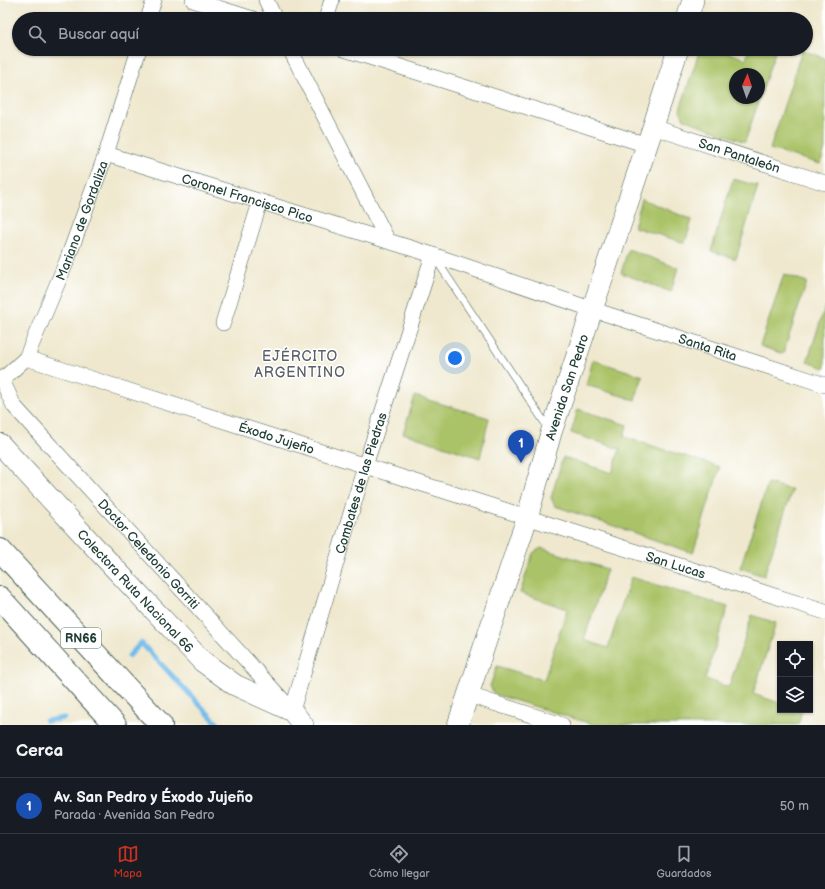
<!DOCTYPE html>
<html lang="es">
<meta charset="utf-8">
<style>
:root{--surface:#171b24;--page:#242831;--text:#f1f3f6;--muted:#9ea1a6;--line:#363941;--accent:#c8321e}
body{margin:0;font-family:"Balsamiq Sans",sans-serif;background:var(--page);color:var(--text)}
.controls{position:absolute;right:12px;bottom:12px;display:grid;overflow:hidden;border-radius:0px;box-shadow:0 1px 3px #0004}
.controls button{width:36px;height:36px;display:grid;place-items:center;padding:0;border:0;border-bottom:1px solid var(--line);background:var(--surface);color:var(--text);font:20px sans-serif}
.compass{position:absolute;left:729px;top:68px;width:36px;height:36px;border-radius:50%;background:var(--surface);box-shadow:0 1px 3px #0004;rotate:2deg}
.you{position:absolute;left:455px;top:358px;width:14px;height:14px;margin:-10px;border:3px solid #fff;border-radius:50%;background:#1a73e8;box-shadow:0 0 0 6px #1a73e833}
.badge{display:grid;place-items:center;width:26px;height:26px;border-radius:50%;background:var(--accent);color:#fff;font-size:13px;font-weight:700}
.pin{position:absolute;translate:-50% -33px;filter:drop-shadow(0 1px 2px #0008)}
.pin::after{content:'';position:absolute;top:21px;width:14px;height:12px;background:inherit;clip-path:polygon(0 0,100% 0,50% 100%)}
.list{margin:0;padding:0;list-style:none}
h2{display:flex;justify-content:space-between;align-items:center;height:52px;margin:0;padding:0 16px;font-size:17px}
h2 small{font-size:13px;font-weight:400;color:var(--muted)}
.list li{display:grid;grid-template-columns:26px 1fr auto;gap:12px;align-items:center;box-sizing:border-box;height:56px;padding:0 16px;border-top:1px solid var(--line)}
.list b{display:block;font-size:15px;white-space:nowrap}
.list p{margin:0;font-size:13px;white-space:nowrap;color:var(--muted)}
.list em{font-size:13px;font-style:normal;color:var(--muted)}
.icon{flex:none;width:22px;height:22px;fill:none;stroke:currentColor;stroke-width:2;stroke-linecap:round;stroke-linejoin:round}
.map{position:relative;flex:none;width:825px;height:725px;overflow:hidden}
.search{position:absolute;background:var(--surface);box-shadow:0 1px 3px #0004;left:12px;right:12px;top:12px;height:44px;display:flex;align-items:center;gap:10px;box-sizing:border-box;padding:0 14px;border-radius:22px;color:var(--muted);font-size:15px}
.sheet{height:108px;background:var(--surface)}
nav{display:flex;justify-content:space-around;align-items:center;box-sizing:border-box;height:56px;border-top:1px solid var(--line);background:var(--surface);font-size:11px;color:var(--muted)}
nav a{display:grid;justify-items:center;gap:2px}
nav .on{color:var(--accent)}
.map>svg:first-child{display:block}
.green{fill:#abc368;stroke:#65804e;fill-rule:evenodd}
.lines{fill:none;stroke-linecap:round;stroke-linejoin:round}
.stream{stroke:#71bbea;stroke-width:5}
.lane-casing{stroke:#3e574b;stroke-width:8}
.street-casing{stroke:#3e574b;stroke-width:16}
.secondary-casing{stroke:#3e574b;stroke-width:22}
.highway-casing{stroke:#3e574b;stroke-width:24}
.lane{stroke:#fff;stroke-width:7}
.street{stroke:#fff;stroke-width:15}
.secondary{stroke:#fff;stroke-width:21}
.highway{stroke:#fff;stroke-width:22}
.labels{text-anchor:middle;stroke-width:3;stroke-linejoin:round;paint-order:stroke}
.shield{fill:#fff;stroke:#627771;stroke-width:1}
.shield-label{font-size:12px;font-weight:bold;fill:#1f3d34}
.street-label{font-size:13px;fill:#1f3d34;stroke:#fff}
.neighbourhood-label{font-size:14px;letter-spacing:1px;fill:#596067;stroke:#fff}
</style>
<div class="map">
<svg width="825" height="725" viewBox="0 0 825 725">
<rect width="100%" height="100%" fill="#fff"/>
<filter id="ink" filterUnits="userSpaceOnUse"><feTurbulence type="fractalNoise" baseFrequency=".025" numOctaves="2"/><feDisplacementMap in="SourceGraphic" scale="8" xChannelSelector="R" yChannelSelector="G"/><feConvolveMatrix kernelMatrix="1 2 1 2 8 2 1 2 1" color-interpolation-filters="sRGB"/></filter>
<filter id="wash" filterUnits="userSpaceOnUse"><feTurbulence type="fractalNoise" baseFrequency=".012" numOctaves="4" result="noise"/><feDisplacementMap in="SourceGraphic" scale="16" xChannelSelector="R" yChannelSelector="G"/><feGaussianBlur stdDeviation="0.9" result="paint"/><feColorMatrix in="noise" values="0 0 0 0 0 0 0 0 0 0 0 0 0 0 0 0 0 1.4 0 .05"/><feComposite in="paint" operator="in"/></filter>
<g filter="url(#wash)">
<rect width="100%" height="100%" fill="#efe8ce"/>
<path class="green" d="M700,49H717L746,59L749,49H776L745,142L684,119L680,110ZM735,74H759V98H735Z
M802,50L825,58V149L820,164L770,149Z
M733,179L758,186L736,259L711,251Z
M642,199L692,220L685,243L634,227Z
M628,249L678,268L671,292L621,273Z
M784,274L807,282L783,354L760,346Z
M825,307V368L807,362Z
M593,360L643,376L635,400L586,385Z
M415,396L489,418L480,458L403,433Z
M578,409L627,425L624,437L720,467L693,553L555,506L551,498L563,457L612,473L620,449L571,433Z
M768,483L792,490L764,576L740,568Z
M541,548L607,569L584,640L608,648L631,577L728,607L705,679L729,687L752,615L776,623L753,694L780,703V710H802L798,725H595L494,694L490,686L497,666L544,680L567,609L520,593L533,553Z"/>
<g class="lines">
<path class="stream" d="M129,656L141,643L219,725
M46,721L64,718"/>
</g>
</g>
<g filter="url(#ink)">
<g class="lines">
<defs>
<path id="lane" d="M435,258L549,429"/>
<g id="street">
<path d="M193,0L253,19"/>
<path d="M266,0L275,19"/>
<path d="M148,19L154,0"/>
<path d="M326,19L332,0"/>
<path d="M290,49L388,241"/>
<path d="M344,49L647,145"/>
<path id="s1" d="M653,127L825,183"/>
<path id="s2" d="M106,154L433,255L591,309L825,385"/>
<path d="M223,323L260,202"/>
<path id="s3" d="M26,358L825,612"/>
<path id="s4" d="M0,379L2,380L14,406L288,706"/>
<path id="s5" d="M2,380L26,358L66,263L106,154L139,49"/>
<path d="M469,695L562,725"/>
<path id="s6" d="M292,711L365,466L433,255"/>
</g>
<g id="secondary">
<path d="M687,19L693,0"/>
<path id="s7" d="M0,444L104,557L202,661L235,685L292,711L303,725"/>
<path id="s8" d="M458,725L527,518L551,433L653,127L678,49"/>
</g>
<path id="highway" d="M0,550L161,725
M0,598L115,725"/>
</defs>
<use href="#lane" class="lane-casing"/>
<use href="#street" class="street-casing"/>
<use href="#secondary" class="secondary-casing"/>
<use href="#highway" class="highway-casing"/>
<use href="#lane" class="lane"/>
<use href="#street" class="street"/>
<use href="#secondary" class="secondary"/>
<use href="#highway" class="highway"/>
</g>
</g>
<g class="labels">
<rect class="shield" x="61" y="628" width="40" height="20" rx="3"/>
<g class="shield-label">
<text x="81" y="642">RN66</text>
</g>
<g class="street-label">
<text dy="5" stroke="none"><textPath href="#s1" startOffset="91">San Pantaleón</textPath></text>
<text dy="5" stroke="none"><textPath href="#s2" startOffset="148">Coronel Francisco Pico</textPath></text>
<text dy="5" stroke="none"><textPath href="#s5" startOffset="181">Mariano de Gordaliza</textPath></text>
<text dy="5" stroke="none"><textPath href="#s2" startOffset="632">Santa Rita</textPath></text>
<text dy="5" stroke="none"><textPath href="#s8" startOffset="355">Avenida San Pedro</textPath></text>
<text dy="5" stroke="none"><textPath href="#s3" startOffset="263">Éxodo Jujeño</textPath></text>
<text dy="5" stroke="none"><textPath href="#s6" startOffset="238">Combates de las Piedras</textPath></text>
<text dy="5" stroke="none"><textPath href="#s4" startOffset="231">Doctor Celedonio Gorriti</textPath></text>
<text dy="5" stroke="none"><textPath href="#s3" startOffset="682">San Lucas</textPath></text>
<text dy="5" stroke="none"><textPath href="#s7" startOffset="200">Colectora Ruta Nacional 66</textPath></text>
</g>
<g class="neighbourhood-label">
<text x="300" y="361">EJÉRCITO<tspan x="300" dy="16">ARGENTINO</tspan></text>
</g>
</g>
</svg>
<div class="controls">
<button><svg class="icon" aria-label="locate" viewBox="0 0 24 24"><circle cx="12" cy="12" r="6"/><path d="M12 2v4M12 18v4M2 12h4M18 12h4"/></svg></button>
<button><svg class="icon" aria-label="layers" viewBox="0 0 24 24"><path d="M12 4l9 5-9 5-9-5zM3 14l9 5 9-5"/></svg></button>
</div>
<svg class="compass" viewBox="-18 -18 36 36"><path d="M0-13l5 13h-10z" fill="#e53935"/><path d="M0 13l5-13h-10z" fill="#9ea1a6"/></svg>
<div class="you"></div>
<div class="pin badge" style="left:521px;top:463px;background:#1a4fb4">1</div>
<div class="search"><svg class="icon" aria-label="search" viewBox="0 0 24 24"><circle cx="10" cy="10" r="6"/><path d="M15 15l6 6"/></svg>Buscar aquí</div>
</div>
<section class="sheet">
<h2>Cerca<small></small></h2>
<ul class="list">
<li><span class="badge" style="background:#1a4fb4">1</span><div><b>Av. San Pedro y Éxodo Jujeño</b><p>Parada · Avenida San Pedro</p></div><em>50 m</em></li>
</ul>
</section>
<nav>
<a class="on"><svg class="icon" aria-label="map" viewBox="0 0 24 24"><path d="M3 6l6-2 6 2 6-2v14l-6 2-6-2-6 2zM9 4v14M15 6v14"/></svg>Mapa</a>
<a><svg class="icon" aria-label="directions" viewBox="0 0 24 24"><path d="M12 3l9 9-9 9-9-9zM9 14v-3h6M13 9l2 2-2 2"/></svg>Cómo llegar</a>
<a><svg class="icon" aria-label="saved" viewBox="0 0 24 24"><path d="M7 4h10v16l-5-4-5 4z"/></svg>Guardados</a>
</nav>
